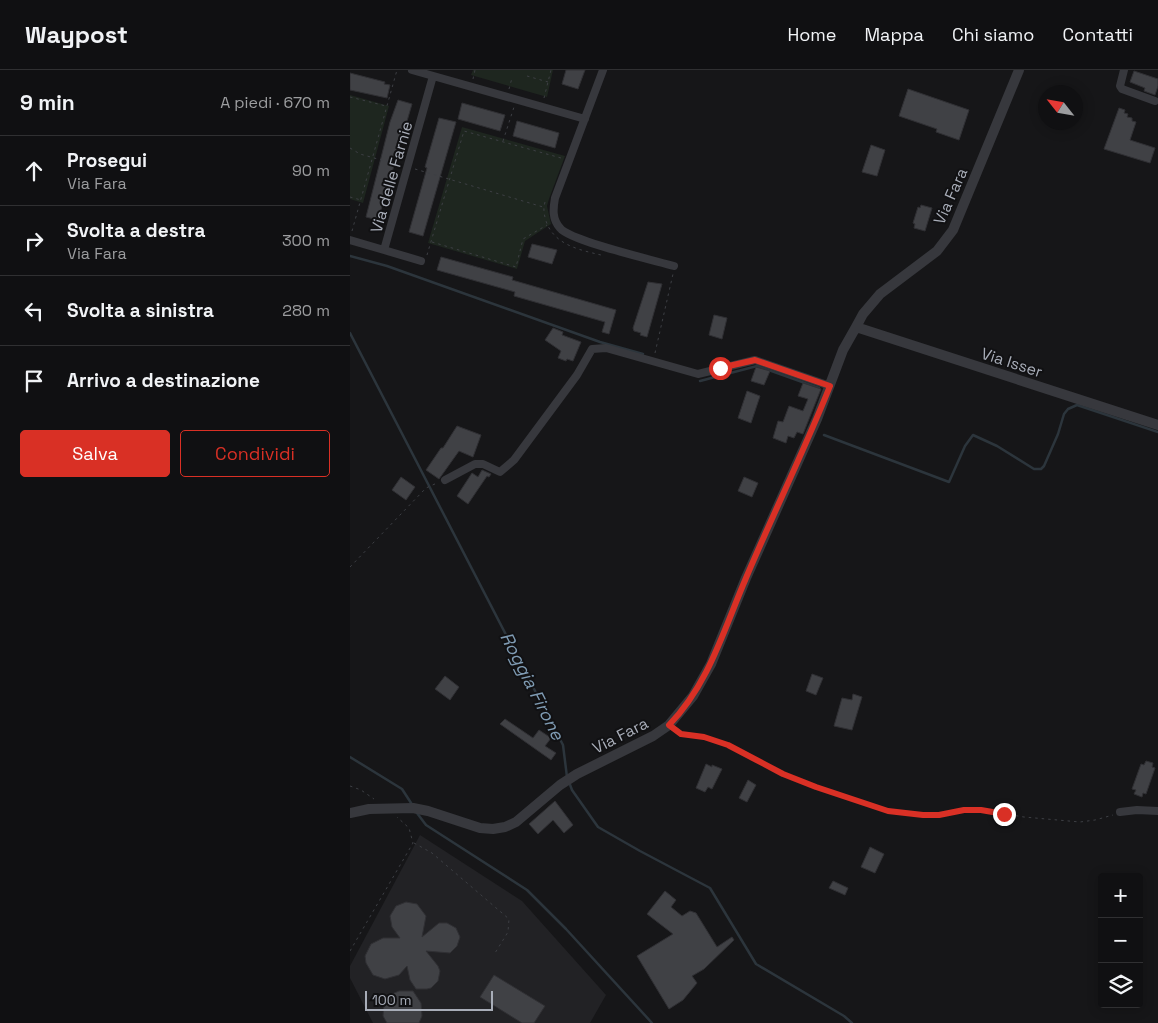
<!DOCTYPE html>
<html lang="it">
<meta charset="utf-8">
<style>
:root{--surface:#101012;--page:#1e1e20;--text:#f1f3f6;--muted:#9c9d9f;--line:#303032;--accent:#d93025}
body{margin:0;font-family:"Space Grotesk",sans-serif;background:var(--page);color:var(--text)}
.controls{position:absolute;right:15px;bottom:15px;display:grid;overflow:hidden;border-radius:5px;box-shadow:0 2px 12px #0003}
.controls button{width:45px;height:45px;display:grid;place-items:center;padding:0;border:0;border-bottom:1px solid var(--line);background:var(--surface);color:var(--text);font:25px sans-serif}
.compass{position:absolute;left:688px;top:15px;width:45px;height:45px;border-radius:50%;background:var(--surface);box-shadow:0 2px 12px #0003;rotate:301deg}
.scale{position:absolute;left:15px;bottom:12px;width:128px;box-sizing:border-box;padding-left:5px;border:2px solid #a8adb8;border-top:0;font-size:14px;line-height:18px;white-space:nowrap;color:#a8adb8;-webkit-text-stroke:4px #111113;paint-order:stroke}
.stop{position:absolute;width:15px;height:15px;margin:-11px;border:4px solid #d93025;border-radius:50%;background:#fff}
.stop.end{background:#d93025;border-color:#fff;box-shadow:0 1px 5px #0008}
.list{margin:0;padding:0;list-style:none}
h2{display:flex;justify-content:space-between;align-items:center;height:65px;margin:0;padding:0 20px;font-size:21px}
h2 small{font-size:16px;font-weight:400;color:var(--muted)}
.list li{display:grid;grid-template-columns:32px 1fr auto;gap:15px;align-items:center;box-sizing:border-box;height:70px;padding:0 20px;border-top:1px solid var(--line)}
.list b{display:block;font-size:19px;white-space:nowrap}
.list p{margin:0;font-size:16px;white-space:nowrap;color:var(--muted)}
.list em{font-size:16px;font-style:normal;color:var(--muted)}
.actions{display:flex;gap:10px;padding:15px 20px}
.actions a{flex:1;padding:11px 0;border:1px solid var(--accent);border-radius:5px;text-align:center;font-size:18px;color:var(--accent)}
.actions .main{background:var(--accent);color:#fff}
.icon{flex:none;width:28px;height:28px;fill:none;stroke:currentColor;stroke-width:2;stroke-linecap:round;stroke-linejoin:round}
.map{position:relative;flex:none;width:808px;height:953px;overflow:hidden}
header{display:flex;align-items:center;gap:30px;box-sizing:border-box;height:70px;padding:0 25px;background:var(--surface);border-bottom:1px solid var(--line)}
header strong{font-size:24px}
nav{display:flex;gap:28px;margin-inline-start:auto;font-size:18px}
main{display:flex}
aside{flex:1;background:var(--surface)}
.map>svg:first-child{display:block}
.built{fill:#222225}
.green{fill:#1e261f}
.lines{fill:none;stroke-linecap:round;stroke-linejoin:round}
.stream{stroke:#2c353c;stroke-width:2.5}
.building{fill:#404145;stroke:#303034}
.path{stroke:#3d3f44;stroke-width:1;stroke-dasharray:2.5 4;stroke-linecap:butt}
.minor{stroke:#37383d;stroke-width:8}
.tertiary{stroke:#37383d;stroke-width:10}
.route{stroke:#d93025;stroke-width:6}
.labels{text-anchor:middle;stroke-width:4;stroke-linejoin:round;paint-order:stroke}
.street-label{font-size:16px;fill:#a8adb8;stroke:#111113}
.water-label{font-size:18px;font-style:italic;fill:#7f9bb3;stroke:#111113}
</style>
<header>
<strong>Waypost</strong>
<nav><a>Home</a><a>Mappa</a><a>Chi siamo</a><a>Contatti</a></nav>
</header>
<main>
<aside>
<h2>9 min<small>A piedi · 670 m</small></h2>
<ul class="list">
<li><svg class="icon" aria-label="ahead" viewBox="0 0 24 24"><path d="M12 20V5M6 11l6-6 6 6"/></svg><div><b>Prosegui</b><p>Via Fara</p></div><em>90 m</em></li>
<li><svg class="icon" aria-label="right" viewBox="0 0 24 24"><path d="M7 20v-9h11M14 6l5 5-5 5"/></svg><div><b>Svolta a destra</b><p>Via Fara</p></div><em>300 m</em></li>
<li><svg class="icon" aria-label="left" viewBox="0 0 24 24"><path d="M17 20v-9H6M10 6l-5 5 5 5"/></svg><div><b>Svolta a sinistra</b></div><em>280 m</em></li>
<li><svg class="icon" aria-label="arrive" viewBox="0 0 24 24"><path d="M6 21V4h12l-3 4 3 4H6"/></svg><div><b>Arrivo a destinazione</b></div></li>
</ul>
<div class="actions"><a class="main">Salva</a><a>Condividi</a></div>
</aside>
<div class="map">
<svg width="808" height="953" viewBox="0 0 808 953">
<rect width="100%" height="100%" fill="#161618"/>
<path class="built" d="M70,765L172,831L256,925L240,953H23L0,908V896Z"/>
<path class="green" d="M123,0H203L197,27L121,5Z
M0,25L39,36L13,133L0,129Z
M112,57L215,86L199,129L197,136L201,154L175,171L167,199L78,173Z"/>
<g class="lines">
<path class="stream" d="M0,186L37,196L250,272L293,284
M0,263L213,675L217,707
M350,311L407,296L469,318
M474,365L599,412L615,376L623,365L647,376L684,399H691L694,396L708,364L714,344L718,339L727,335L808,362
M0,687L52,719L63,736
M219,712L222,720L248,757L290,781L360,818L406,894L494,946L502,953
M67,743L76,755L177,820L216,859L302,953"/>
</g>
<path class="building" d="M216,0H235L228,19L212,14Z
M784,1L808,9V16L805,25L794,21L795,18L780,12Z
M0,3L35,12L34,14L40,15L37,28L0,20Z
M558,19L619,40L609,70L586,62L587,59L549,46Z
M48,30L62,34L28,150L16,147L40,52Z
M112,33L155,45L150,61L108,49Z
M769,38L775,40L774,43L778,44L777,47L782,48V51L786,52L780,70L805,78L800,93L754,79Z
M89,48L106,52L73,166L59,162L77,98L75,97Z
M167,51L209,63L205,78L163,66Z
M521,75L535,80L527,106L512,102Z
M571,135L582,138L575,161L564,158L565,154L563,153L568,137L570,138Z
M182,174L207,180L202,194L178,187Z
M91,187L163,207L162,210L266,240L259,264L252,262L255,252L164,226L165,222L87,200Z
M298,212L312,214L297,267L290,265L291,263L284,261L283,258Z
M364,245L377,248L372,269L359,265Z
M203,258L213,262L212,265L231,272L223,291L217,289L216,291L208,288L211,281L195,270Z
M406,297L420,301L414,315L401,311Z
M453,313L471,319L453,364L447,362L444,368L438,366L436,373L423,368L428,351L433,352L439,336L453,341L458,329L448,326Z
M397,321L410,326L401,353L388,348Z
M107,356L131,365L123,387L109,381L89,409L76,400L91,378H93Z
M132,400L141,404L139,407L137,406L118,434L107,426L122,403L128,407Z
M51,407L65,417L56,430L42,420Z
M394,407L408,413L402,427L388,421Z
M462,604L473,608L466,625L456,621Z
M95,606L109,617L100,630L85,619Z
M503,624L512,627L502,660L484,656L492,628L502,630Z
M155,649L183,668L189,660L201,668L195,676L206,683L201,690L150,654Z
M796,691L803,693L802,697L805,698L796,724L793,723L792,727L784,724L786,720L782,719L791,694L794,695Z
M356,694L362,697V695L372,699L362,719L358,717L355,722L346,718Z
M398,710L406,715L397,732L389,728Z
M205,731L223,755L214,763L203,750L188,764L179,754Z
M520,777L534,784L525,803L511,797Z
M483,811L498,818L495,825L479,818Z
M315,821L326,830L321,837L332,846L340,841L346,843L367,877L382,867L384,870L354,899L342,906L347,913L333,930L319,939L287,886L323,864L297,844Z
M56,832L67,834L76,846L72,867L89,853H97L106,858L110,867L107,876L100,883L76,881L88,896L90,901L88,911L81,918L77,919H66L60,910L57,896L49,905L35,909L23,905L16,893L15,886L21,874L33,868H50L42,857L40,846L46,836Z
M144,905L195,936L184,953H172L130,927Z
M49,921H63L71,933L72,946L69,953H37L33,946L34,934L42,924Z"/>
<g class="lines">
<path class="path" d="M177,6L198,12
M123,9L125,0
M159,19L162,8
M0,27L36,36
M194,28L201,0
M153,71L164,37
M0,78L10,84L49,95
M65,99L193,137
M0,127L11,130
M195,132C193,139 194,144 196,151C204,175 230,180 251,185
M2,161L47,0
M82,172L166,197L173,169L197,155
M77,185L114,61L211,88
M305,283L323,204
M0,497L76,418L87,413
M326,660L331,664L354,667L378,675L433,704L467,717L538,741L556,744L589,745L614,740H631L674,747L730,752L745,750L763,745
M0,716L11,720L24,729
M64,773L82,783L159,849L158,862L145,883
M0,881L63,773L59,758L47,747"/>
<path class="minor" d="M62,0L235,49
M253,0L205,128C203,139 202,149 210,158C220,171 303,190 324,196
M774,0L770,16L772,19L805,31
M0,170L34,180L83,6
M34,180L71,191
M95,410L125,394H133L150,402L164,390L227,305L242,279L256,278L348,304L405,290L480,316
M770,742L787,740L808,741"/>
<path class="tertiary" d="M506,257L808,355
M0,743L19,739L63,738L78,741L130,758L143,759L155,757L166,752L210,715L227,704L303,666L319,655L343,626L361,594L396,508L467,349L493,280L506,257L513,244L530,224L587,181L603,160L669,0"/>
</g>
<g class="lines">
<path class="route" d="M370,298L405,290L480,316C454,381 423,444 396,508C374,559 359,614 319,655L331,664L354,667L378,675L433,704L466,717L538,741L573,745H589L614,740H631L654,744"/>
</g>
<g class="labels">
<g class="street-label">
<text transform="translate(41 107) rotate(-74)" y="6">Via delle Farnie</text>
<text transform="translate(600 126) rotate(-66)" y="6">Via Fara</text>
<text transform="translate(662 292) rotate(18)" y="6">Via Isser</text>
<text transform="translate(270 665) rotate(-27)" y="6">Via Fara</text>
</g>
<g class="water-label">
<text transform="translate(182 616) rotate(63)" y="6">Roggia Firone</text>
</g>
</g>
</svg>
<div class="controls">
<button>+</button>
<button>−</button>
<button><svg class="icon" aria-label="layers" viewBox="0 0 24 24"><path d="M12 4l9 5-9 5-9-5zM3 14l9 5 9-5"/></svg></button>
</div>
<svg class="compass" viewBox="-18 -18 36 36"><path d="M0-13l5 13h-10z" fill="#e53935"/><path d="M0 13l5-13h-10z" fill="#9c9d9f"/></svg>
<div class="scale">100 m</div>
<div class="stop" style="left:370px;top:298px"></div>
<div class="stop end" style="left:654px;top:744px"></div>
</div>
</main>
